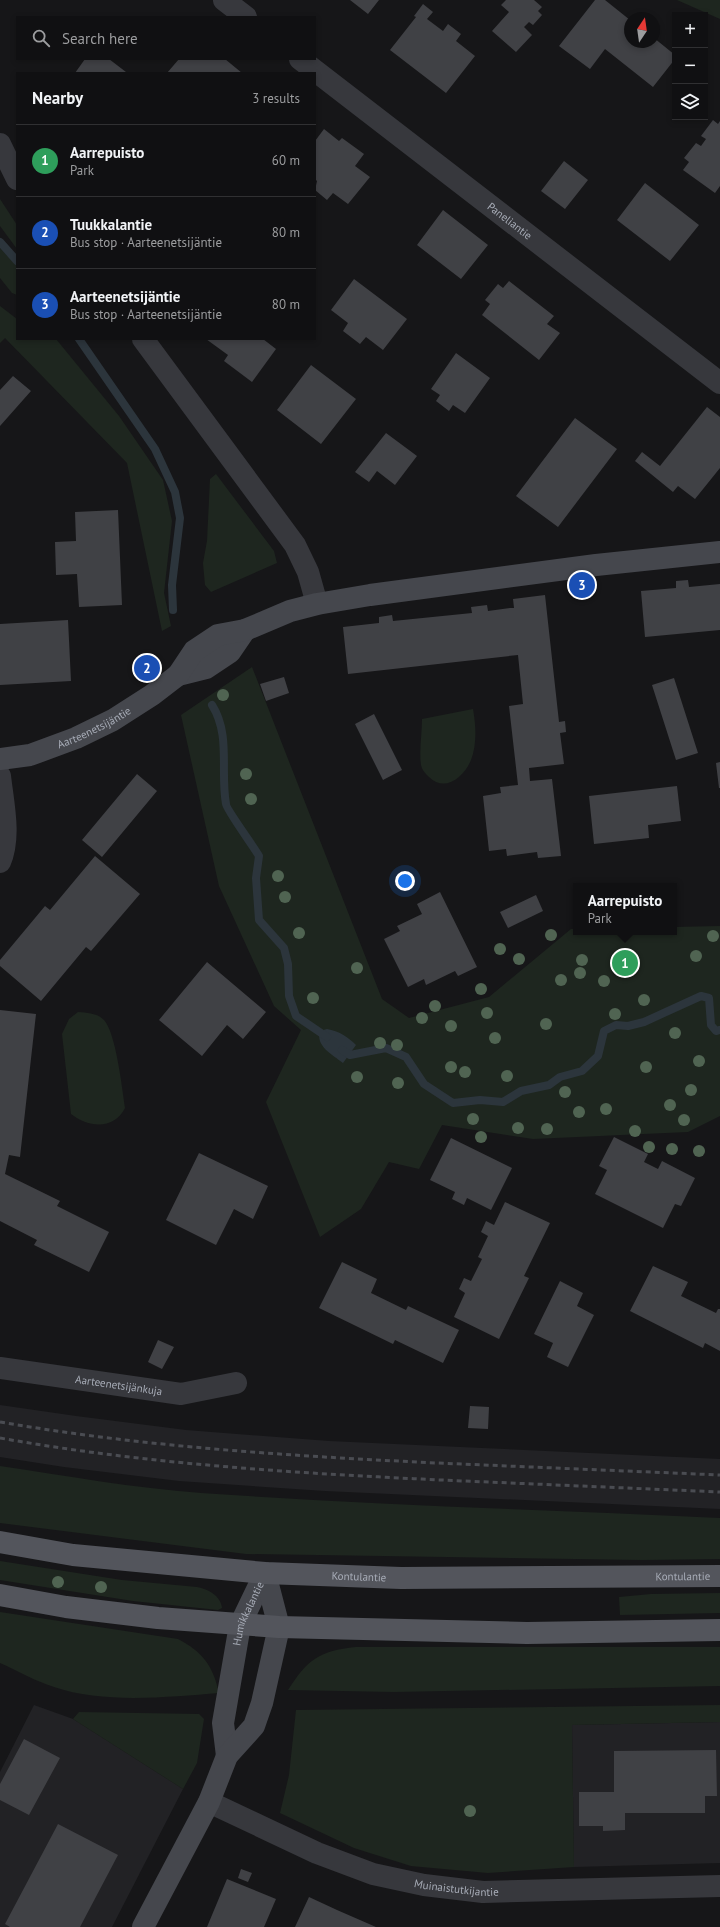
<!DOCTYPE html>
<meta charset="utf-8">
<style>
:root{--surface:#101012;--page:#19191b;--text:#f1f3f6;--muted:#9c9d9f;--line:#303032;--accent:#0f766e}
body{margin:0;font-family:"PT Sans",sans-serif;background:var(--page);color:var(--text)}
.controls{position:absolute;right:12px;top:12px;display:grid;overflow:hidden;border-radius:0px;box-shadow:0 2px 6px #0003}
.controls button{width:36px;height:36px;display:grid;place-items:center;padding:0;border:0;border-bottom:1px solid var(--line);background:var(--surface);color:var(--text);font:20px sans-serif}
.compass{position:absolute;left:624px;top:12px;width:36px;height:36px;border-radius:50%;background:var(--surface);box-shadow:0 2px 6px #0003;rotate:13deg}
.you{position:absolute;left:405px;top:881px;width:14px;height:14px;margin:-10px;border:3px solid #fff;border-radius:50%;background:#1a73e8;box-shadow:0 0 0 6px #1a73e833}
.badge{display:grid;place-items:center;width:26px;height:26px;border-radius:50%;background:var(--accent);color:#fff;font-size:13px;font-weight:700}
.pin{position:absolute;translate:-50% -50%;border:2px solid #fff;box-shadow:0 1px 4px #0006}
.popup{position:absolute;left:573px;top:883px;width:104px;height:52px;box-sizing:border-box;display:grid;place-content:center;border-radius:0px;background:var(--surface);filter:drop-shadow(0 1px 3px #0005);font-size:13px;white-space:nowrap;color:var(--muted)}
.popup b{font-size:15px;color:var(--text)}
.popup::after{content:'';position:absolute;left:50%;top:100%;margin-left:-8px;border:8px solid transparent;border-top-color:var(--surface)}
.list{margin:0;padding:0;list-style:none}
h2{display:flex;justify-content:space-between;align-items:center;height:52px;margin:0;padding:0 16px;font-size:17px}
h2 small{font-size:13px;font-weight:400;color:var(--muted)}
.list li{display:grid;grid-template-columns:26px 1fr auto;gap:12px;align-items:center;box-sizing:border-box;height:72px;padding:0 16px;border-top:1px solid var(--line)}
.list b{display:block;font-size:15px;white-space:nowrap}
.list p{margin:0;font-size:13px;white-space:nowrap;color:var(--muted)}
.list em{font-size:13px;font-style:normal;color:var(--muted)}
.icon{flex:none;width:22px;height:22px;fill:none;stroke:currentColor;stroke-width:2;stroke-linecap:round;stroke-linejoin:round}
.map{position:relative;flex:none;width:720px;height:1927px;overflow:hidden}
.search{position:absolute;background:var(--surface);box-shadow:0 2px 6px #0003;left:16px;top:16px;width:300px;height:44px;display:flex;align-items:center;gap:10px;box-sizing:border-box;padding:0 14px;border-radius:0px;color:var(--muted);font-size:15px}
.panel{position:absolute;background:var(--surface);box-shadow:0 2px 6px #0003;left:16px;top:72px;width:300px;height:268px;border-radius:0px}
.map>svg:first-child{display:block}
.built{fill:#222225}
.green{fill:#1e261f}
.water{fill:#2c353c}
.lines{fill:none;stroke-linecap:round;stroke-linejoin:round}
.stream{stroke:#2c353c;stroke-width:8}
.building{fill:#404145}
.street{stroke:#37383d;stroke-width:22}
.secondary{stroke:#45474d;stroke-width:22}
.primary{stroke:#53555c;stroke-width:22}
.rail{stroke:#4a4c52;stroke-width:3;stroke-dasharray:5 4;stroke-linecap:butt}
.tree{fill:#506452}
.labels{text-anchor:middle;stroke-width:3.5;stroke-linejoin:round;paint-order:stroke}
.street-label{font-size:11px;fill:#a8adb8;stroke:#111113}
</style>
<div class="map">
<svg width="720" height="1927" viewBox="0 0 720 1927">
<rect width="100%" height="100%" fill="#161618"/>
<path class="built" d="M0,1405L76,1416L186,1430L329,1441L720,1459V1509L325,1491L179,1481L64,1467L0,1457Z
M34,1705L73,1719L183,1789L112,1927H0V1772Z
M720,1722V1863L574,1867L572,1725Z"/>
<path class="green" d="M677,0H720V19Z
M0,199L17,225V249L0,226Z
M0,248L17,266V295L12,293L0,278Z
M0,306L17,319V339H56L119,416L163,480L172,521L164,593L171,626L162,631L127,463L5,338L0,343Z
M216,474L274,551L277,563L211,592L205,585L203,563L207,541L210,479Z
M252,667L382,999L409,1018L489,997L571,929H576V932H674V927L720,926V1116L688,1132L533,1139L442,1125L419,1169L389,1162L361,1209L320,1237L266,1102L301,1030L274,1006L219,886L181,715Z
M473,709C476,726 477,744 471,760C464,777 445,793 429,777C425,773 422,770 421,765C419,751 422,733 422,719Z
M78,1012C88,1013 97,1013 104,1020C116,1033 122,1088 125,1108C114,1130 89,1128 71,1114L62,1034L69,1019Z
M0,1466C67,1476 134,1488 201,1493C374,1505 547,1510 720,1518V1559L642,1560L246,1554L0,1523Z
M0,1561L122,1580L197,1587C208,1589 221,1596 222,1608L218,1610L133,1601L0,1580Z
M720,1593V1613L620,1615L619,1597L651,1594Z
M0,1612L178,1639C203,1652 213,1666 219,1693C168,1697 103,1704 54,1687C35,1681 18,1671 0,1663Z
M356,1647H720V1686L394,1692L288,1690C308,1659 319,1651 356,1647Z
M720,1705V1722L572,1725L574,1867L488,1873L411,1866L354,1848L280,1813L289,1775L296,1710Z
M79,1712L199,1714L204,1719L197,1763L183,1789L73,1719Z"/>
<path class="water" d="M327,1029C339,1031 348,1037 356,1045L343,1063C333,1055 315,1046 320,1031Z"/>
<g class="lines">
<path class="stream" d="M0,242L17,261
M79,339L155,449L175,492L180,518L172,585L173,610
M212,705C231,735 220,771 226,804C226,809 254,847 259,856L256,878L259,920L284,948L288,964L289,996L296,1016L327,1037
M342,1050L350,1055L386,1048L406,1057L424,1084L453,1103L480,1100L503,1102L521,1091L549,1085L560,1077L582,1071L598,1056L604,1031L616,1025L628,1026L644,1022L701,996L709,998L711,1025L716,1031L720,1030"/>
</g>
<path class="building" d="M350,0H379L368,14Z
M506,0H534L542,7L538,11L542,15L533,25L529,22L524,27L532,35L516,52L492,31L509,12L501,5Z
M595,0H605L630,20V42H654V38L675,55V59L653,87L605,49L590,69L559,46Z
M423,4L433,12L427,19L443,31L448,24L461,34L456,41L475,56L446,93L390,50L416,17L414,16Z
M85,59H109L126,72L125,73H75Z
M179,59H225L242,73H167Z
M713,120L718,124L720,121V186L715,193L683,170L689,162L684,158L696,143L701,146L706,139L701,136Z
M324,129L339,141L342,138L364,154L355,166L370,177L348,204L333,193L327,200L315,190L317,181L315,179V141Z
M564,161L588,180L565,209L541,191Z
M645,183L699,225L670,261L617,220Z
M443,210L488,245L461,279L417,245Z
M354,279L407,319L383,350L366,337L360,344L343,331L348,323L331,310Z
M509,281L554,316L547,324L560,333L539,360L482,315L490,304L485,300L498,284L503,288Z
M206,339H263L276,349L252,382L224,361L228,355Z
M456,353L490,378L465,413L453,405L449,411L436,401L440,395L431,389Z
M311,365L356,399L321,444L277,410Z
M13,376L31,391L0,426V390Z
M707,407L720,417V468L695,499L678,486L673,492L635,461L642,452L660,466Z
M575,418L617,449L558,527L516,496Z
M386,433L417,456L395,485L377,471L369,482L355,472Z
M118,510L122,605L79,607L77,574L56,575L55,542L76,541L75,512Z
M688,580L689,587L720,584V630L645,637L641,591L676,588V581Z
M545,595L559,722L565,721L566,732L560,733L564,764L529,768L530,781L552,779L561,856L538,858L537,852L507,856L506,849L489,851L483,796L501,793L500,787L518,785L509,706L523,704L518,655L348,674L343,627L379,623V617L392,615L393,621L472,613L471,607L487,605L488,611L510,608H514L513,599Z
M68,620L71,681L0,685V624Z
M154,658L159,663L145,676L140,670Z
M284,677L289,693L266,701L260,684Z
M674,678L698,753L676,760L652,685Z
M374,714L402,770L383,780L355,724Z
M720,762V788H719L716,763Z
M137,774L157,791L102,857L82,840Z
M677,786L681,821L648,825L649,838L594,844L589,796Z
M95,856L140,894L91,951L86,947L41,1001L0,966V960L45,906L50,910Z
M440,892L477,967L458,976L455,971L426,985L424,979L408,987L384,939L400,931L397,926L422,914L417,904Z
M536,895L543,911L508,928L500,912Z
M207,962L266,1012L243,1039L227,1025L202,1056L159,1020Z
M0,1010L36,1014L20,1157L9,1155L5,1174L60,1201L57,1206L109,1232L89,1272L34,1245L37,1240L0,1221Z
M614,1137L648,1154L644,1162L658,1169L662,1161L695,1178L681,1206L675,1204L663,1228L595,1194L607,1170L599,1166Z
M451,1138L512,1168L491,1210L467,1198L464,1205L452,1199L455,1192L430,1180Z
M199,1153L268,1186L253,1219L234,1209L216,1245L166,1220Z
M505,1202L550,1223L524,1276L529,1278L499,1339L454,1317L465,1293L459,1289L464,1278L471,1281L482,1259L478,1257L488,1236L481,1232L486,1221L494,1225Z
M342,1262L377,1279L371,1293L406,1310L408,1306L459,1330L443,1363L395,1340L393,1344L319,1308Z
M653,1266L688,1282L681,1296L716,1313L718,1309H720V1351L705,1343L703,1348L630,1311Z
M560,1281L583,1293L577,1306L594,1315L568,1367L547,1357L553,1343L534,1334Z
M158,1340L174,1347L162,1369L148,1362Z
M470,1406L489,1407L488,1429L468,1428Z
M24,1739L60,1758L29,1815L0,1800V1784Z
M716,1750L717,1796H705V1813H625V1830L603,1831V1826H579V1792H614V1751Z
M58,1824L118,1855L80,1927H10L5,1924Z
M241,1869L252,1873L248,1882L238,1878Z
M227,1879L276,1899L264,1927H207Z
M309,1897L337,1910L376,1927H295Z"/>
<g class="lines">
<g class="street">
<path d="M224,0L246,17"/>
<path id="s1" d="M300,59L720,383"/>
<path d="M0,144L17,179"/>
<path d="M143,339L295,545L308,572L317,604"/>
<path d="M0,776C3,803 11,837 0,862"/>
<path id="s2" d="M0,1368L181,1394L236,1383"/>
<path id="s3" d="M209,1802L317,1853L373,1874L424,1885L483,1892L720,1886"/>
</g>
<g class="secondary">
<path d="M178,675L206,668L230,652L245,630"/>
<path id="s4" d="M0,759L30,755L76,738L113,720L152,695L178,675L194,651L218,635L245,630L290,611L317,604L370,595L596,565L720,552"/>
<path id="s5" d="M227,1756L223,1723L240,1625L265,1573"/>
<path d="M143,1927L209,1802L227,1756L254,1726L262,1703L279,1627L265,1573"/>
</g>
<g class="primary">
<path id="s6" d="M0,1542L73,1555L265,1573L401,1578L720,1576"/>
<path d="M0,1595L66,1607L158,1618L279,1627L527,1633L720,1630"/>
</g>
<path class="rail" d="M0,1422C144,1447 291,1456 437,1463C531,1467 626,1471 720,1475
M0,1438C145,1464 293,1473 441,1480C534,1484 627,1488 720,1492"/>
</g>
<g class="tree">
<circle cx="223" cy="695" r="6"/>
<circle cx="246" cy="774" r="6"/>
<circle cx="251" cy="799" r="6"/>
<circle cx="278" cy="876" r="6"/>
<circle cx="285" cy="897" r="6"/>
<circle cx="299" cy="933" r="6"/>
<circle cx="551" cy="935" r="6"/>
<circle cx="713" cy="936" r="6"/>
<circle cx="500" cy="949" r="6"/>
<circle cx="620" cy="956" r="6"/>
<circle cx="696" cy="956" r="6"/>
<circle cx="519" cy="959" r="6"/>
<circle cx="582" cy="960" r="6"/>
<circle cx="357" cy="968" r="6"/>
<circle cx="580" cy="973" r="6"/>
<circle cx="561" cy="980" r="6"/>
<circle cx="604" cy="981" r="6"/>
<circle cx="481" cy="989" r="6"/>
<circle cx="313" cy="998" r="6"/>
<circle cx="644" cy="1000" r="6"/>
<circle cx="435" cy="1006" r="6"/>
<circle cx="487" cy="1013" r="6"/>
<circle cx="615" cy="1014" r="6"/>
<circle cx="422" cy="1018" r="6"/>
<circle cx="546" cy="1024" r="6"/>
<circle cx="451" cy="1026" r="6"/>
<circle cx="675" cy="1033" r="6"/>
<circle cx="495" cy="1038" r="6"/>
<circle cx="380" cy="1043" r="6"/>
<circle cx="397" cy="1045" r="6"/>
<circle cx="699" cy="1061" r="6"/>
<circle cx="451" cy="1067" r="6"/>
<circle cx="646" cy="1067" r="6"/>
<circle cx="465" cy="1072" r="6"/>
<circle cx="507" cy="1076" r="6"/>
<circle cx="357" cy="1077" r="6"/>
<circle cx="398" cy="1083" r="6"/>
<circle cx="691" cy="1090" r="6"/>
<circle cx="565" cy="1092" r="6"/>
<circle cx="670" cy="1105" r="6"/>
<circle cx="606" cy="1109" r="6"/>
<circle cx="579" cy="1112" r="6"/>
<circle cx="473" cy="1119" r="6"/>
<circle cx="684" cy="1120" r="6"/>
<circle cx="518" cy="1128" r="6"/>
<circle cx="547" cy="1129" r="6"/>
<circle cx="635" cy="1131" r="6"/>
<circle cx="481" cy="1137" r="6"/>
<circle cx="649" cy="1147" r="6"/>
<circle cx="672" cy="1149" r="6"/>
<circle cx="699" cy="1151" r="6"/>
<circle cx="58" cy="1582" r="6"/>
<circle cx="101" cy="1587" r="6"/>
<circle cx="470" cy="1811" r="6"/>
</g>
<g class="labels">
<g class="street-label">
<text dy="4" stroke="none"><textPath href="#s1" startOffset="265">Paneliantie</textPath></text>
<text dy="4" stroke="none"><textPath href="#s4" startOffset="100">Aarteenetsijäntie</textPath></text>
<text dy="4" stroke="none"><textPath href="#s2" startOffset="120">Aarteenetsijänkuja</textPath></text>
<text dy="4" stroke="none"><textPath href="#s6" startOffset="685">Kontulantie</textPath></text>
<text dy="4" stroke="none"><textPath href="#s6" startOffset="361">Kontulantie</textPath></text>
<text dy="4" stroke="none"><textPath href="#s5" startOffset="146">Humikkalantie</textPath></text>
<text dy="4" stroke="none"><textPath href="#s3" startOffset="264">Muinaistutkijantie</textPath></text>
</g>
</g>
</svg>
<div class="controls">
<button>+</button>
<button>−</button>
<button><svg class="icon" aria-label="layers" viewBox="0 0 24 24"><path d="M12 4l9 5-9 5-9-5zM3 14l9 5 9-5"/></svg></button>
</div>
<svg class="compass" viewBox="-18 -18 36 36"><path d="M0-13l5 13h-10z" fill="#e53935"/><path d="M0 13l5-13h-10z" fill="#9c9d9f"/></svg>
<div class="you"></div>
<div class="pin badge" style="left:625px;top:963px;background:#2e9e5b">1</div>
<div class="popup"><b>Aarrepuisto</b>Park</div>
<div class="pin badge" style="left:147px;top:668px;background:#1a4fb4">2</div>
<div class="pin badge" style="left:582px;top:585px;background:#1a4fb4">3</div>
<div class="search"><svg class="icon" aria-label="search" viewBox="0 0 24 24"><circle cx="10" cy="10" r="6"/><path d="M15 15l6 6"/></svg>Search here</div>
<section class="panel">
<h2>Nearby<small>3 results</small></h2>
<ul class="list">
<li><span class="badge" style="background:#2e9e5b">1</span><div><b>Aarrepuisto</b><p>Park</p></div><em>60 m</em></li>
<li><span class="badge" style="background:#1a4fb4">2</span><div><b>Tuukkalantie</b><p>Bus stop · Aarteenetsijäntie</p></div><em>80 m</em></li>
<li><span class="badge" style="background:#1a4fb4">3</span><div><b>Aarteenetsijäntie</b><p>Bus stop · Aarteenetsijäntie</p></div><em>80 m</em></li>
</ul>
</section>
</div>
